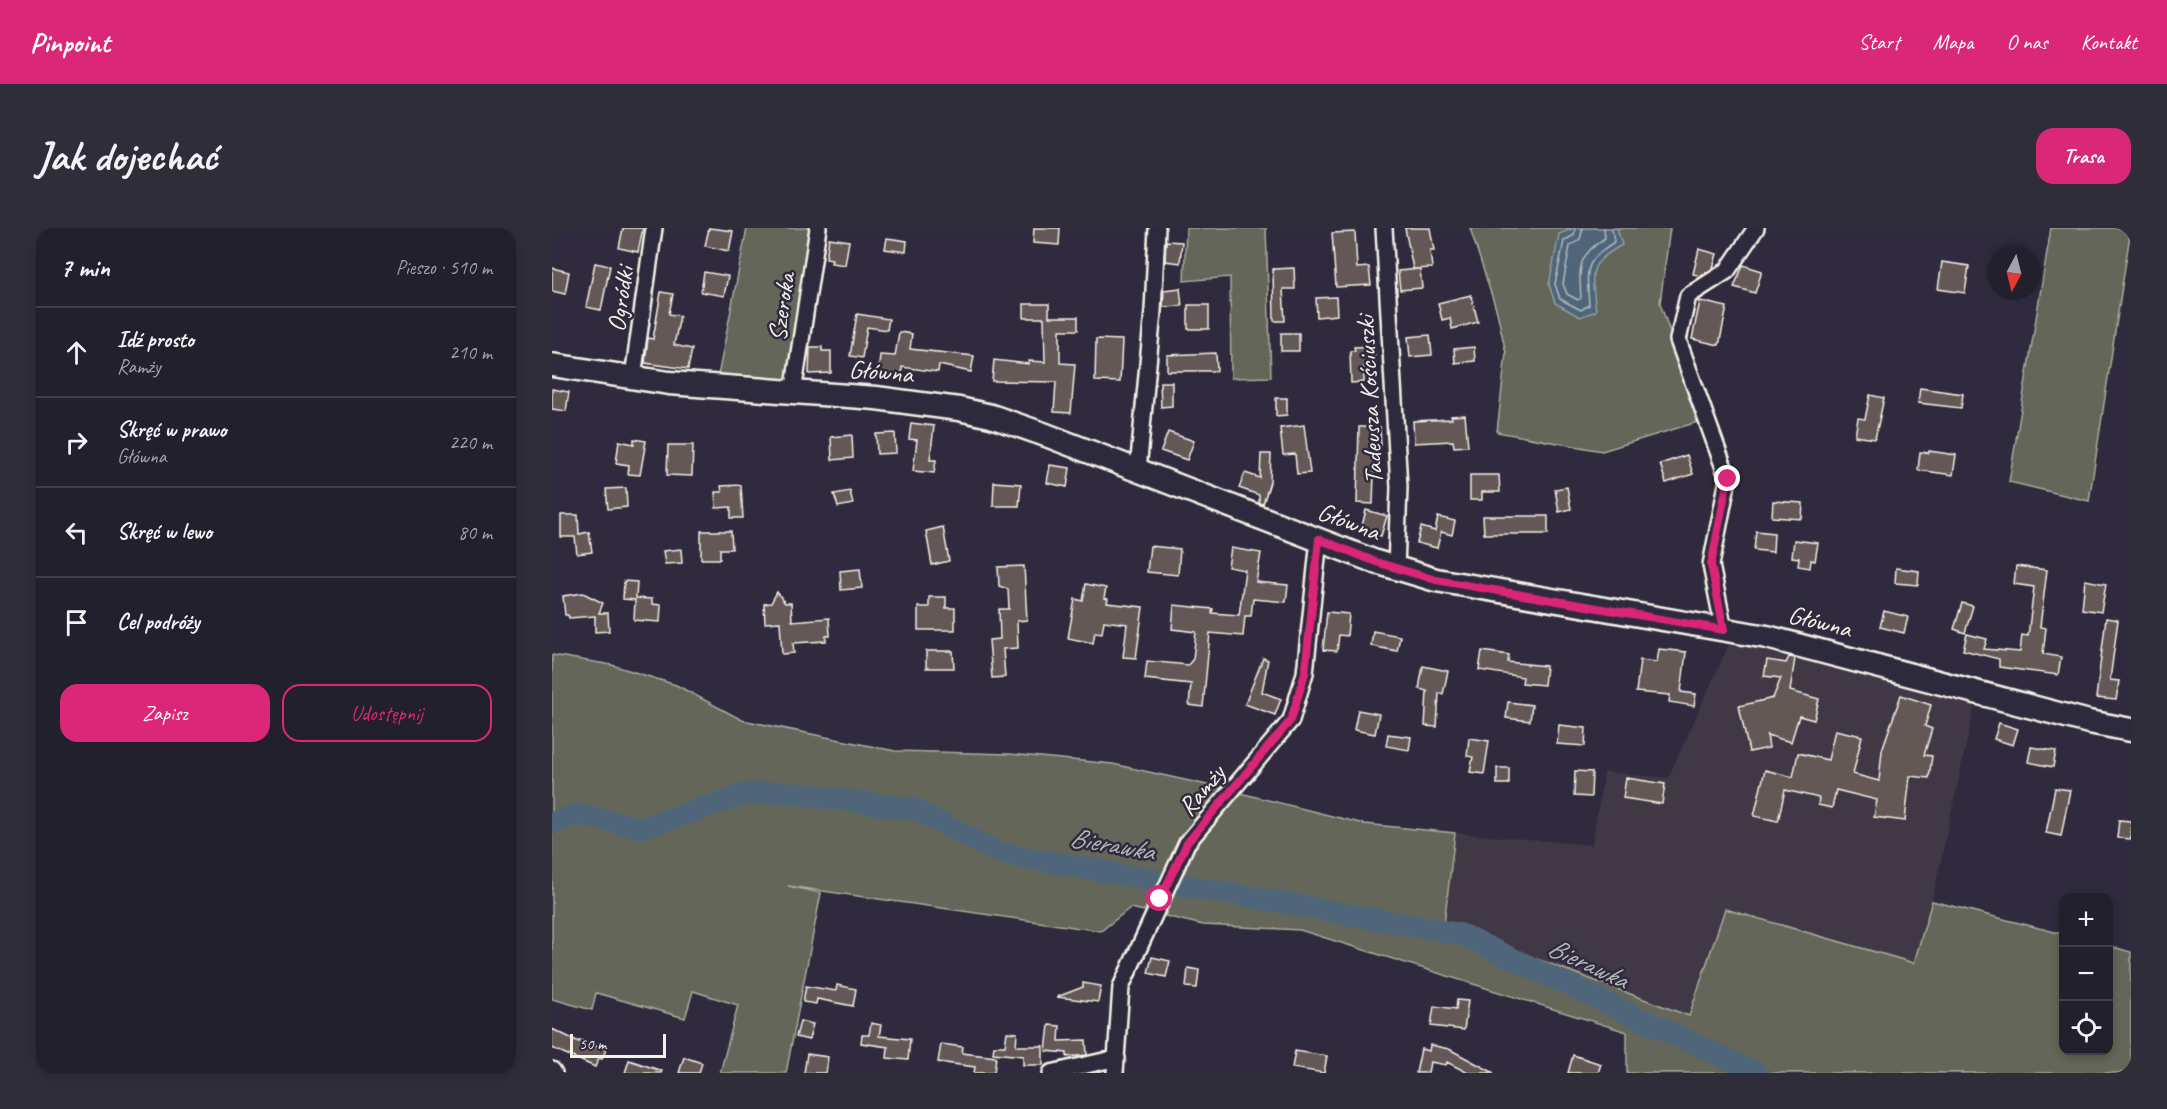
<!DOCTYPE html>
<html lang="pl">
<meta charset="utf-8">
<style>
:root{--surface:#23202e;--page:#2f2d3a;--text:#f1f3f6;--muted:#a3a3aa;--line:#403e4a;--accent:#db2777}
body{margin:0;font-family:Caveat,sans-serif;background:var(--page);color:var(--text)}
.controls{position:absolute;right:18px;bottom:18px;display:grid;overflow:hidden;border-radius:12px;box-shadow:0 3px 9px #0003}
.controls button{width:54px;height:54px;display:grid;place-items:center;padding:0;border:0;border-bottom:2px solid var(--line);background:var(--surface);color:var(--text);font:30px sans-serif}
.compass{position:absolute;left:1435px;top:18px;width:54px;height:54px;border-radius:50%;background:var(--surface);box-shadow:0 3px 9px #0003;rotate:187deg}
.scale{position:absolute;left:18px;bottom:15px;width:96px;box-sizing:border-box;padding-left:6px;border:3px solid #f4f1e8;border-top:0;font-size:16px;line-height:21px;white-space:nowrap;color:#f4f1e8;-webkit-text-stroke:4px #2f2a3d;paint-order:stroke}
.stop{position:absolute;width:18px;height:18px;margin:-14px;border:4px solid #db2777;border-radius:50%;background:#fff}
.stop.end{background:#db2777;border-color:#fff;box-shadow:0 2px 6px #0008}
.list{margin:0;padding:0;list-style:none}
h2{display:flex;justify-content:space-between;align-items:center;height:78px;margin:0;padding:0 24px;font-size:26px}
h2 small{font-size:20px;font-weight:400;color:var(--muted)}
.list li{display:grid;grid-template-columns:39px 1fr auto;gap:18px;align-items:center;box-sizing:border-box;height:90px;padding:0 24px;border-top:2px solid var(--line)}
.list b{display:block;font-size:22px;white-space:nowrap}
.list p{margin:0;font-size:20px;white-space:nowrap;color:var(--muted)}
.list em{font-size:20px;font-style:normal;color:var(--muted)}
.actions{display:flex;gap:12px;padding:18px 24px}
.actions a{flex:1;padding:14px 0;border:2px solid var(--accent);border-radius:18px;text-align:center;font-size:21px;color:var(--accent)}
.actions .main{background:var(--accent);color:#fff}
.icon{flex:none;width:33px;height:33px;fill:none;stroke:currentColor;stroke-width:2;stroke-linecap:round;stroke-linejoin:round}
.map{position:relative;flex:none;width:1579px;height:845px;overflow:hidden;border-radius:18px}
header{display:flex;align-items:center;gap:36px;box-sizing:border-box;height:84px;padding:0 30px;background:var(--accent);color:#fff}
header strong{font-size:28px}
nav{display:flex;gap:33px;margin-inline-start:auto;font-size:21px}
.intro{display:flex;align-items:center;justify-content:space-between;box-sizing:border-box;height:144px;padding:0 36px}
h1{margin:0;font-size:42px}
.button{padding:15px 27px;border-radius:18px;background:var(--accent);color:#fff;font-size:21px;font-weight:700}
main{display:flex;gap:36px;padding:0 36px}
aside{flex:1;background:var(--surface);border-radius:18px;box-shadow:0 3px 9px #0003}
.map>svg:first-child{display:block}
.built{fill:#3f3844}
.green{fill:#646658;stroke:#acaca0;stroke-width:1.5}
.water{fill:#4f667a;stroke:#919ea6;stroke-width:1.5}
.lines{fill:none;stroke-linecap:round;stroke-linejoin:round}
.shore{stroke:#b2b9bc;stroke-width:1.5}
.river{stroke:#4f667a;stroke-width:22}
.building{fill:#645954;stroke:#f4f1e8;stroke-width:1.5}
.minor-casing{stroke:#f4f1e8;stroke-width:20}
.secondary-casing{stroke:#f4f1e8;stroke-width:27}
.minor{stroke:#2f2a3d;stroke-width:15}
.secondary{stroke:#2f2a3d;stroke-width:22}
.route{stroke:#db2777;stroke-width:8}
.labels{text-anchor:middle;stroke-width:5;stroke-linejoin:round;paint-order:stroke}
.street-label{font-size:26px;fill:#f4f1e8;stroke:#2f2a3d}
.water-label{font-size:27px;font-style:italic;fill:#b2b9bc;stroke:#2f2a3d}
</style>
<header>
<strong>Pinpoint</strong>
<nav><a>Start</a><a>Mapa</a><a>O nas</a><a>Kontakt</a></nav>
</header>
<div class="intro"><h1>Jak dojechać</h1><a class="button">Trasa</a></div>
<main>
<aside>
<h2>7 min<small>Pieszo · 510 m</small></h2>
<ul class="list">
<li><svg class="icon" aria-label="ahead" viewBox="0 0 24 24"><path d="M12 20V5M6 11l6-6 6 6"/></svg><div><b>Idź prosto</b><p>Ramży</p></div><em>210 m</em></li>
<li><svg class="icon" aria-label="right" viewBox="0 0 24 24"><path d="M7 20v-9h11M14 6l5 5-5 5"/></svg><div><b>Skręć w prawo</b><p>Główna</p></div><em>220 m</em></li>
<li><svg class="icon" aria-label="left" viewBox="0 0 24 24"><path d="M17 20v-9H6M10 6l-5 5 5 5"/></svg><div><b>Skręć w lewo</b></div><em>80 m</em></li>
<li><svg class="icon" aria-label="arrive" viewBox="0 0 24 24"><path d="M6 21V4h12l-3 4 3 4H6"/></svg><div><b>Cel podróży</b></div></li>
</ul>
<div class="actions"><a class="main">Zapisz</a><a>Udostępnij</a></div>
</aside>
<div class="map">
<svg width="1579" height="845" viewBox="0 0 1579 845">
<rect width="100%" height="100%" fill="#2f2a3d"/>
<filter id="ink" filterUnits="userSpaceOnUse"><feTurbulence type="fractalNoise" baseFrequency=".0167" numOctaves="2"/><feDisplacementMap in="SourceGraphic" scale="12" xChannelSelector="R" yChannelSelector="G"/><feConvolveMatrix kernelMatrix="1 2 1 2 8 2 1 2 1" color-interpolation-filters="sRGB"/></filter>
<g filter="url(#ink)">
<path class="built" d="M1178,414L1423,476L1380,673L1362,735L1173,681L1137,788L892,696L903,605L1040,617L1052,544L1116,550Z"/>
<path class="green" d="M195,0H262L235,152L166,148Z
M634,0H714L719,149L679,150L678,49L632,53Z
M918,0H1118L1108,75L1149,193L1050,223L945,204L954,125L945,84Z
M1499,0H1579L1537,273L1457,254Z
M0,427L60,437L124,457L190,492L343,523L457,526L561,536L673,561L629,617L609,652L448,622L356,578L232,561L200,563L175,570H226L358,586L444,628L607,654L592,683L578,680L549,703L236,658L269,665L234,845H168L186,777L141,763L133,790L44,765L40,782L0,771Z
M688,565L812,596L903,605L892,696L1137,788L1173,681L1362,735L1380,673L1511,706L1512,822H1556L1557,718L1579,724V845H1075V804L748,702L651,697L613,688L643,620Z"/>
<path class="water" d="M1022,0H1065L1070,17C1033,37 1040,45 1044,83L1028,89L1003,75L997,57L1007,6Z"/>
<g class="lines">
<path class="shore" d="M1023,0L1022,7L1012,13L1003,56L1008,71L1029,82L1037,77C1035,42 1030,35 1062,14L1060,0
M1031,0L1028,11L1018,18L1011,56L1015,66L1026,72L1029,70C1027,39 1025,28 1053,10L1052,0"/>
<path class="river" d="M0,595L25,586L89,600L195,566L231,564L362,581L447,625L908,706L1204,845"/>
</g>
<path class="building" d="M71,0H91L86,24L67,20Z
M157,0L181,3L177,23L153,18Z
M482,0H508L507,17L481,15Z
M853,0H878L882,22H878L880,40L861,41Z
M803,4L805,40L817,39L819,57L784,59L780,5Z
M277,10L297,13L293,37L279,35L280,31L274,30Z
M335,10L355,13L354,24L333,21Z
M614,13L630,14L628,35L613,33Z
M1147,21L1165,26L1161,40L1149,48L1141,46Z
M1390,34L1417,38L1413,65L1386,61Z
M43,35L58,38L49,82L34,79Z
M1191,37L1210,43L1203,65L1182,59Z
M0,40L17,44L13,66L0,63Z
M742,40L743,61H731L733,93H722L721,41Z
M868,41L870,60L848,62L846,43Z
M152,44L176,48L172,68L149,64Z
M628,60L630,78L611,79L612,62Z
M109,64L121,66L117,86L128,88L122,117L140,121L136,141L93,135L96,110L101,111Z
M919,67L926,94L900,101L898,90L890,92L886,75Z
M784,69L785,87L765,89L764,70Z
M1148,73L1175,79L1167,117L1140,111Z
M472,76H497V89H526V102H508V135L523,136L519,185L502,184L504,154L440,153L442,132L477,136V133L493,134L492,90H472Z
M636,77H657V101H636Z
M305,86L337,91L335,102L315,99L310,130L298,128Z
M347,104L360,106L358,121L422,128L419,144L387,137L386,144L350,139V148L326,146L328,127L343,128Z
M729,105H747V123H729Z
M878,107L880,127L858,129L856,109Z
M544,111L570,112L568,154L543,153Z
M822,118L823,136L812,137V154L799,155L798,123H803L802,119Z
M258,119H270V123H279V145L257,146Z
M922,119L923,133L903,135L902,121Z
M664,125L665,143H615V127Z
M608,154H620V178L609,179Z
M1368,160L1411,166L1409,180L1366,175Z
M0,161L17,164L14,183L0,181Z
M1318,167L1332,170L1323,211L1303,208L1306,190L1313,191Z
M724,170H735V187L724,188Z
M913,187L916,218L902,219L901,213L862,215L861,193L900,191L899,188Z
M359,195L382,198L378,232H384L382,245L361,243L365,212L357,211Z
M752,197L758,245L745,246L743,226L731,227L728,200Z
M807,199H828L829,218H823L821,276L805,275Z
M616,204L642,213L635,232L609,223Z
M343,205L344,225L325,226L324,206Z
M300,207L301,230L280,232L279,209Z
M82,211L94,213L88,247L76,246L77,237L64,235L67,213L82,216Z
M116,217H141L140,248L115,247Z
M1377,223L1404,227L1401,247L1366,242L1368,224L1377,225Z
M709,226H719L718,254L711,276L707,275V267L687,260L693,245L708,250Z
M1135,227L1141,246L1114,255L1108,236Z
M498,237L518,240L515,259L495,255Z
M918,247H947L948,264H930V272H918Z
M442,254L469,256L467,278H441Z
M189,257L191,290H179V279L164,280L163,264H170L169,258Z
M1015,259L1019,281L1007,284L1003,261Z
M74,260L75,279L56,281L54,261Z
M298,263L301,276L286,279L282,266Z
M1221,273L1251,275L1250,291L1220,289Z
M814,282L835,288L829,308L809,302Z
M9,287H26L27,306L37,304L40,324L25,326L23,309H9Z
M931,288H996V306H932Z
M886,289L903,293L900,307L889,304L885,320L865,315L869,299L883,303Z
M391,299L397,333L380,337L374,303Z
M149,303H179L180,321H168V331H149Z
M1204,303L1222,305L1221,324L1202,322Z
M1242,312L1266,315L1263,333L1259,332L1258,340L1246,338L1247,330L1240,329Z
M598,318L628,321L626,347L595,344Z
M679,320L709,325L704,354L736,357L734,374L701,371L699,388H693L691,408L658,405L651,479L637,477L639,456L593,451L595,433L636,437L641,431L644,404L620,401L622,377L661,381L660,385L687,387L693,342L676,339Z
M129,321L130,335L113,336L111,323Z
M472,338L475,392L465,393L466,420L451,421L453,449L440,450L437,412L448,411L447,381H457L456,361L447,358L446,339Z
M1464,338L1495,342L1488,399L1494,400L1491,426L1509,429L1506,447L1447,439V431L1411,422L1415,406L1435,411L1432,421L1468,424L1470,407L1476,408L1482,359L1462,356Z
M1344,340L1367,343L1366,357L1343,355Z
M308,341L310,360L289,362L288,343Z
M1533,352L1554,356L1549,384L1530,381Z
M72,353L85,354L84,370L100,371V376L109,377L108,394L82,392L83,372L71,371Z
M534,356L554,360L552,370L556,371L555,375L591,379L584,430L571,429L575,396L552,393L550,405L543,404L541,415L516,410L523,371L531,373Z
M225,364L233,375H239L240,393L277,390L278,408H274V413L241,415L242,425L230,426L228,394L213,395L212,376L219,375Z
M31,365L51,375L47,385H56L57,403L43,404V388L17,390L16,387H13L11,368Z
M377,369H394V380H403V402H366V379H377Z
M1410,375L1421,378L1413,405L1402,401Z
M1332,383L1356,389L1352,405L1328,399Z
M775,384L797,386L795,408L787,407L785,423L771,422Z
M1554,390L1566,392L1558,452L1567,453L1564,472L1544,470Z
M821,403L848,408L845,423L819,418Z
M1107,421L1134,424L1129,464L1144,466L1142,478L1117,474L1118,467L1084,464L1088,432L1105,434Z
M374,423H401L402,440H374Z
M930,423L957,427L956,434L994,438L992,457L970,455L971,449L927,442Z
M1237,429L1243,430L1238,463L1267,471L1262,492L1247,488L1239,514L1215,507L1217,520L1197,524L1187,478L1221,470L1229,450L1212,448L1215,432L1234,435Z
M711,430L716,432L710,464L729,471L723,487L693,476Z
M871,438L896,443L891,466L887,465L885,499L873,498L875,463L867,461Z
M1349,467L1379,477L1373,498L1380,501L1372,527L1380,528L1377,550L1358,548L1353,593L1322,589L1325,572L1284,562L1280,580L1266,577L1267,570L1233,562L1226,593L1202,588L1213,542L1241,549L1246,525L1276,532L1283,502L1310,508L1301,546L1327,553L1330,522Z
M956,474L980,477L978,493L954,490Z
M806,482L827,486L823,506L802,502Z
M1447,495L1466,501L1461,517L1442,511Z
M1007,497L1034,500L1033,518L1005,516Z
M836,506L859,509L857,522L834,518Z
M917,510L937,513L932,546L918,544L921,529L915,528Z
M1479,519L1504,523L1501,539L1476,534Z
M945,540H957V556H945Z
M1023,543L1040,544L1039,569L1022,568Z
M1074,550L1113,556L1110,576L1071,570Z
M1503,560L1518,562L1509,608L1494,605Z
M1567,592L1579,593V611L1565,610Z
M600,729L618,733L614,749L596,745Z
M636,740L647,742L645,760L634,759Z
M531,755L549,758L546,774L505,769L531,759Z
M285,757L304,761L301,778L265,771L264,776L251,774L254,758L284,763Z
M905,772L916,773L912,802L879,798L882,778L904,781Z
M248,793L261,796L257,812L244,809Z
M319,795L329,797L327,808L358,811L356,832L335,830L336,819L309,815L310,807H317Z
M497,797L508,798L507,813L534,812L535,827L515,829V825L494,823Z
M0,801L27,814L28,812L54,822L50,831L47,830L43,839L0,820Z
M455,804L465,805L464,818H491V837H471V828L441,825L442,818H453Z
M389,816L411,819L410,825L444,829L442,845H422L423,839L386,834Z
M878,817L897,821L942,845H916L895,834L894,837L878,834L876,845H864L869,821L877,823Z
M743,823L775,828L772,845L740,840Z
M255,826L276,829L274,845H252Z
M1021,827L1049,836L1046,845H1016Z
M132,829L150,835L147,845H127Z
M77,832L110,843L109,845H73Z"/>
<g class="lines">
<defs>
<path id="minor" d="M832,0L847,259L844,341
M81,149L102,0
M241,165L266,0
M586,242L601,83L605,0
M1172,402L1159,337L1176,251L1126,112L1136,68L1175,43L1204,0
M0,842L2,845
M499,845L565,830
M563,845L569,759L635,615L739,492L753,445L767,311"/>
<path id="secondary" d="M0,137L117,155L324,170L407,181L439,188L494,207L824,334L884,352L1215,409L1537,494L1579,502"/>
</defs>
<use href="#minor" class="minor-casing"/>
<use href="#secondary" class="secondary-casing"/>
<use href="#minor" class="minor"/>
<use href="#secondary" class="secondary"/>
</g>
</g>
<g class="lines" filter="url(#ink)">
<path class="route" d="M608,671L635,615L739,492L753,445L767,311L824,334L884,352L1172,402L1159,337L1176,251"/>
</g>
<g class="labels">
<g class="street-label">
<text transform="translate(68 71) rotate(-82)" y="9">Ogródki</text>
<text transform="translate(229 79) rotate(-82)" y="9">Szeroka</text>
<text transform="translate(329 143) rotate(5)" y="9">Główna</text>
<text transform="translate(817 172) rotate(-93)" y="9">Tadeusza Kościuszki</text>
<text transform="translate(797 293) rotate(21)" y="9">Główna</text>
<text transform="translate(1268 393) rotate(14)" y="9">Główna</text>
<text transform="translate(649 562) rotate(-50)" y="9">Ramży</text>
</g>
<g class="water-label">
<text transform="translate(560 616) rotate(10)" y="9">Bierawka</text>
<text transform="translate(1036 735) rotate(25)" y="9">Bierawka</text>
</g>
</g>
</svg>
<div class="controls">
<button>+</button>
<button>−</button>
<button><svg class="icon" aria-label="locate" viewBox="0 0 24 24"><circle cx="12" cy="12" r="6"/><path d="M12 2v4M12 18v4M2 12h4M18 12h4"/></svg></button>
</div>
<svg class="compass" viewBox="-18 -18 36 36"><path d="M0-13l5 13h-10z" fill="#e53935"/><path d="M0 13l5-13h-10z" fill="#a3a3aa"/></svg>
<div class="scale">50 m</div>
<div class="stop" style="left:608px;top:671px"></div>
<div class="stop end" style="left:1176px;top:251px"></div>
</div>
</main>
